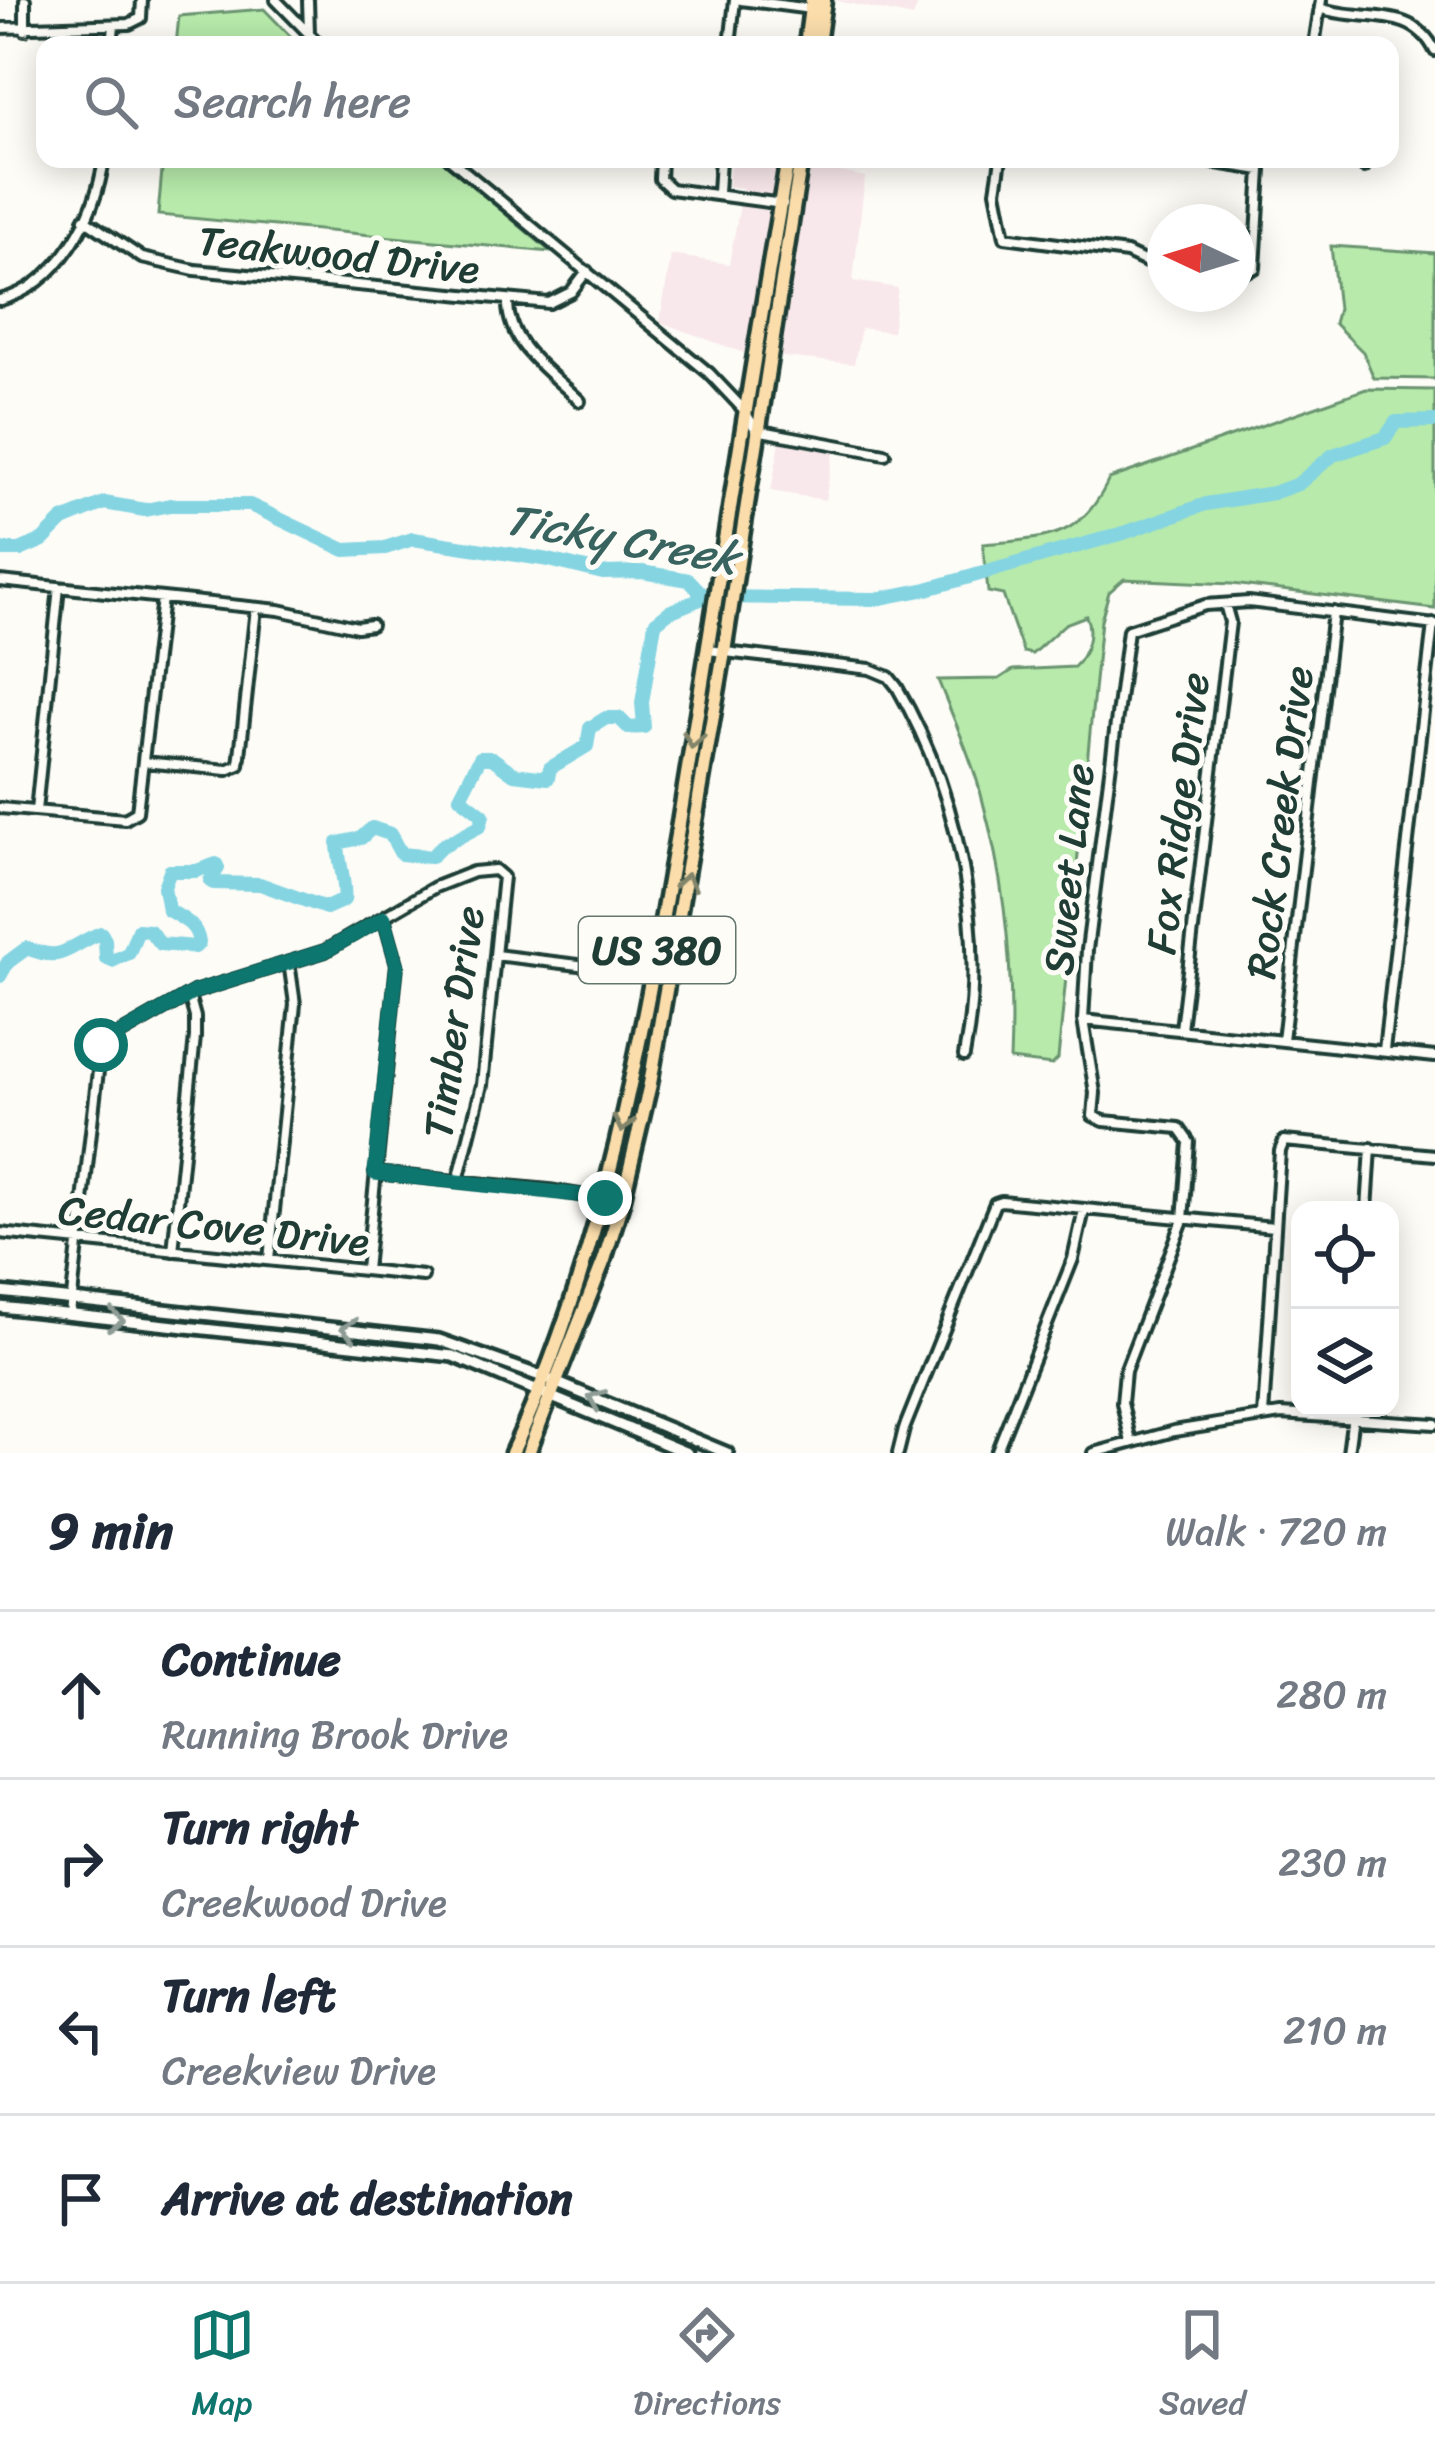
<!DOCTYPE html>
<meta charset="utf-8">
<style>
:root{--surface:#fff;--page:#f6f6f7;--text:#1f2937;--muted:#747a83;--line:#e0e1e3;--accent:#0f766e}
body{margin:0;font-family:Sriracha,sans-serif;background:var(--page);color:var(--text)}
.controls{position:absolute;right:36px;bottom:36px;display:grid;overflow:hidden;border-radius:24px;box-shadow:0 6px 30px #0003}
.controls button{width:108px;height:108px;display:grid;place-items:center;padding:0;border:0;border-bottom:3px solid var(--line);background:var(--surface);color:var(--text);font:60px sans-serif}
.compass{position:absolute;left:1147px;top:204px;width:108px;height:108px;border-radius:50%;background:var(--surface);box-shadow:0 6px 30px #0003;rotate:274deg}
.stop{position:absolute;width:36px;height:36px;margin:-27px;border:9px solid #0f766e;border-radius:50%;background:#fff}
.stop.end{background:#0f766e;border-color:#fff;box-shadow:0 3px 12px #0008}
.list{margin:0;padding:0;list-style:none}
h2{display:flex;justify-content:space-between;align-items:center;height:156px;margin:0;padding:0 48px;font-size:51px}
h2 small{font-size:39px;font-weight:400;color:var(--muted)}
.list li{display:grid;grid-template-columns:78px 1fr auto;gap:36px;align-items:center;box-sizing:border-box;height:168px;padding:0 48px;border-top:3px solid var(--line)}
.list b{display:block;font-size:45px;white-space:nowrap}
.list p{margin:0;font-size:39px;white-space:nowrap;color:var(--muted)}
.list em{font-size:39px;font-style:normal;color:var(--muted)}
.icon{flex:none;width:66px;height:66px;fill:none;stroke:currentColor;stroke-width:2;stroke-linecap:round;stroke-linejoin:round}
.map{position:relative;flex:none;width:1435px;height:1453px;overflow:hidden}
.search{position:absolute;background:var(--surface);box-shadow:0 6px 30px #0003;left:36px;right:36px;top:36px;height:132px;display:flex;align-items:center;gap:30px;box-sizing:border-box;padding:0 42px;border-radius:24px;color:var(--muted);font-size:45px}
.sheet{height:828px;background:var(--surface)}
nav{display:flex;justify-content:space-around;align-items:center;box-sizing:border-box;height:168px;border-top:3px solid var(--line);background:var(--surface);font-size:33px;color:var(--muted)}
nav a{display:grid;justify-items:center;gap:6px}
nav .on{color:var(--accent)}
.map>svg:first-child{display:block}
.built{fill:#f9e8eb}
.green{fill:#b7eaab;stroke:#6b9470;stroke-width:3}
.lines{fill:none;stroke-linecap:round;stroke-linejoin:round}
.river{stroke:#85d4e1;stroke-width:14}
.minor-casing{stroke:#1f3d34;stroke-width:16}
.tertiary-casing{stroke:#1f3d34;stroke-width:18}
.trunk-casing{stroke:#1f3d34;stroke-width:21}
.minor{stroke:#fdfcf7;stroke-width:8}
.tertiary{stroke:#fdfcf7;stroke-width:9}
.trunk{stroke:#faddab;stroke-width:12}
.oneway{stroke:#82856a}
.oneway2{stroke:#8e9c96}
.route{stroke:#0f766e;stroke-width:15}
.labels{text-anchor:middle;stroke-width:10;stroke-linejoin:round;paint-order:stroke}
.shield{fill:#fdfcf7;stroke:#62766e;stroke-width:3}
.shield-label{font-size:39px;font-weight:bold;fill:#1f3d34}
.street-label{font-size:42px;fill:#1f3d34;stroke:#fdfcf7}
.water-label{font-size:45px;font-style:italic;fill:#38635f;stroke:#fdfcf7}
</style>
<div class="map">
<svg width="1435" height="1453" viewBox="0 0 1435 1453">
<rect width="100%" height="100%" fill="#fdfcf7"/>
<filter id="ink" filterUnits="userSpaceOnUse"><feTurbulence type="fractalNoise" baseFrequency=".00833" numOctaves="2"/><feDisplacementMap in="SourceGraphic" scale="24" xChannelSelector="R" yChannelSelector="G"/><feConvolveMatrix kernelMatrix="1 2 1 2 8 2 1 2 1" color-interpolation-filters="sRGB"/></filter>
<g filter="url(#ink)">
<path class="built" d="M833,0H920L913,17Z
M731,159H781L865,177L853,281L898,288L892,332L861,328L854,364L744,353L660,322L671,255L729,264L743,188L728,186Z
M780,441L834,451L825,500L771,491Z"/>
<path class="green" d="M264,9L299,45H176L179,16Z
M163,159H440L551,252L158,215Z
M1331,246L1435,253V379L1374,378L1363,352L1334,323L1338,309Z
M1366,389L1435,390V609L1232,584L1124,579L1109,592L1101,620L1058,1059L1052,1065L1010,1060C1014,972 1006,887 983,802C973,761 954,720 938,680L999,679L1013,670L1074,667C1087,655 1093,632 1086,616L1065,624L1032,654L1023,652L1003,595L988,592L983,544C1044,538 1081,541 1109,479Z"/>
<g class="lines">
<path class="river" d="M0,550H20L43,540L63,520L104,503L145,510L170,505H250L345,550L385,548L413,539L549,560L603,573L642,572L689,580L705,597
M0,976L8,962L27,948C65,964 67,946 101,933L105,940L106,958L112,961L129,953L138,930L150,931L160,944L195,947L199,943C197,924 183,919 168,910L164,887L170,871H196L216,864L218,868L210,881L213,883L260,884L326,908L344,900C347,887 338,861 338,843L361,838L372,828L390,834L401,854L431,857L442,846L480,826L483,815L460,797L480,758H492L514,774L548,778L550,768L587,746L590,728L606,718H619L629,728L644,727L642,703L655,623L669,612L705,597L876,599L927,589L1124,533L1206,504L1273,493L1298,484L1333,455L1385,438L1396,422L1435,421"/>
<defs>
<path id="minor" d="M25,0V30
M276,0L320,45
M308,0L309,33
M741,0L811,9
M1320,8C1360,23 1413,4 1435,51
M0,28L129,24L141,18L142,0
M112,45L114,25
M730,45L735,0
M1314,45L1321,0
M450,159L709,373L744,410L756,430L885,454
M661,159L660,179L671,189L783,204
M1001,159L996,191L1005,237L1127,253L1165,271
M1191,159L1261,170L1255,268L1237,275
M1364,167V159
M718,193L720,159
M84,219L142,258L195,270L549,303L571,292L587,271
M0,300C59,285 96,216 104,159
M508,302C507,346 552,373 580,401
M0,581L279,610L357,627L371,625
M708,650L870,669L889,677L897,687C959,794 988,934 964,1056
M144,762L227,770L239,765L256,608
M0,808L125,819L137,812L162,598
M36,811L59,587
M495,955L670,976
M1083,1020L1435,1057
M1181,1029L1230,622L1225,604
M1283,1040L1333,612
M1384,1050L1433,624
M375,1173L549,1190L622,1202
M1367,1210L1371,1148
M0,1233L423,1276
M173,1251L195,1037V1017L189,995
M269,1260L295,1004L289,962
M366,1270L397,964L384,918
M70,1314L101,1045L194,992L325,951L435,887L473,872L495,870L503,877L502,886L482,1085L458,1181
M1263,1416L1280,1151L1284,1141L1435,1155
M1131,1442L1122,1403L1125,1371L1183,1220L1189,1142L1179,1128L1104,1121L1093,1116L1095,1093L1083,1020L1087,950L1128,630L1205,605L1249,602L1435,625
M898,1453L904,1429L995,1203L1001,1201L1274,1227
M996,1453L1073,1259L1084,1210
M1094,1453L1174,1431L1281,1414L1435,1424
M1348,1453L1354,1408"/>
<path id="tertiary" d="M0,1292L439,1340L543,1377L727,1453
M0,1307L453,1356L687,1453"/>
<path id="trunk" d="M806,45L812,0
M818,45L824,0
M512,1453C605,1252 642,1039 679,823C716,602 749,380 788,159
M528,1453L604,1260L622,1202L650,1084L724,652L801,159"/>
</defs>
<use href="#minor" class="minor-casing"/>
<use href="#tertiary" class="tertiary-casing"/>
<use href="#trunk" class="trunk-casing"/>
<use href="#minor" class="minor"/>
<use href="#tertiary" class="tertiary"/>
<use href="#trunk" class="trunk"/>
</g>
<defs><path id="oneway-chevron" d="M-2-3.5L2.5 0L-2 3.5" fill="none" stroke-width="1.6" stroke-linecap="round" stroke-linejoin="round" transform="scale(3)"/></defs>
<g class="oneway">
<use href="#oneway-chevron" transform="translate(693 740) rotate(100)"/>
<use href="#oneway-chevron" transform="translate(686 882) rotate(-81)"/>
<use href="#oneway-chevron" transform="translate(623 1124) rotate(102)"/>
</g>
<g class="oneway2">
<use href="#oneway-chevron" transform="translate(116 1320) rotate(7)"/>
<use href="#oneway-chevron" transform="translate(349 1329) rotate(-173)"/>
<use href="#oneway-chevron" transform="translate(596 1399) rotate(-158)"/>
</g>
</g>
<g class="lines" filter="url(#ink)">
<path class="route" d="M101,1045L194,992L325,951L384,918L397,964L375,1173L605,1198"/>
</g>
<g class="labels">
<rect class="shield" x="579" y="917" width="156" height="66" rx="9"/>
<g class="shield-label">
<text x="657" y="964">US 380</text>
</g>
<g class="street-label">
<text transform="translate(339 254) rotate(6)" y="15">Teakwood Drive</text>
<text transform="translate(1177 813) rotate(-83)" y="15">Fox Ridge Drive</text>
<text transform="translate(1279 822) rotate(-83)" y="15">Rock Creek Drive</text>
<text transform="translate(1068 869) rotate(-84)" y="15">Sweet Lane</text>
<text transform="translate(453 1022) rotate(-82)" y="15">Timber Drive</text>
<text transform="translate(214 1225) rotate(6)" y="15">Cedar Cove Drive</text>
</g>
<g class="water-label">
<text transform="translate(622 538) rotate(10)" y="16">Ticky Creek</text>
</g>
</g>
</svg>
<div class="controls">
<button><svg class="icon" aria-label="locate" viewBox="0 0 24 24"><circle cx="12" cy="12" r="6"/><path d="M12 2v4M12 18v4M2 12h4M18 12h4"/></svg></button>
<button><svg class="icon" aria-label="layers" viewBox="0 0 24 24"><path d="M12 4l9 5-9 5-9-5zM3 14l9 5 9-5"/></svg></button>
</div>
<svg class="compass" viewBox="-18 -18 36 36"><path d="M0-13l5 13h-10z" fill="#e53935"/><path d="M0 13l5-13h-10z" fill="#747a83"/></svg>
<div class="stop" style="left:101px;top:1045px"></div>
<div class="stop end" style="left:605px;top:1198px"></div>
<div class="search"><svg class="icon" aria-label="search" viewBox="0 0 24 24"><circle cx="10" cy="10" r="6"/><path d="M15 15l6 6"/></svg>Search here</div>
</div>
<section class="sheet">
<h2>9 min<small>Walk · 720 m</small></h2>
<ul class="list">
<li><svg class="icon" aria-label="ahead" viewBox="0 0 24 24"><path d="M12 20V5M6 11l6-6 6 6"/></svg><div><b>Continue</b><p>Running Brook Drive</p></div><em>280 m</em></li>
<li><svg class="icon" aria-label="right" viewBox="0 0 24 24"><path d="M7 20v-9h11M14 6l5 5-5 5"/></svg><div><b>Turn right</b><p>Creekwood Drive</p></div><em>230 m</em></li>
<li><svg class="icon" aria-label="left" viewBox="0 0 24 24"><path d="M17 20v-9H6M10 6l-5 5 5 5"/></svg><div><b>Turn left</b><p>Creekview Drive</p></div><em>210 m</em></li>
<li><svg class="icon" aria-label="arrive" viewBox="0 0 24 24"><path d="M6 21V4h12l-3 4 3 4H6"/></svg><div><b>Arrive at destination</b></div></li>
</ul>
</section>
<nav>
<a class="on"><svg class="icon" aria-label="map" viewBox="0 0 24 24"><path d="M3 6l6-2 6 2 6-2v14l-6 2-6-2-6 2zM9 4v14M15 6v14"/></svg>Map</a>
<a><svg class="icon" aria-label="directions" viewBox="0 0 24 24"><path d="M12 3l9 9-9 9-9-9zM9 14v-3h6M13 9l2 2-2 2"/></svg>Directions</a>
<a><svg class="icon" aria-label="saved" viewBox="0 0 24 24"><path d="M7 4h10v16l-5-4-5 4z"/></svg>Saved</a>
</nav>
